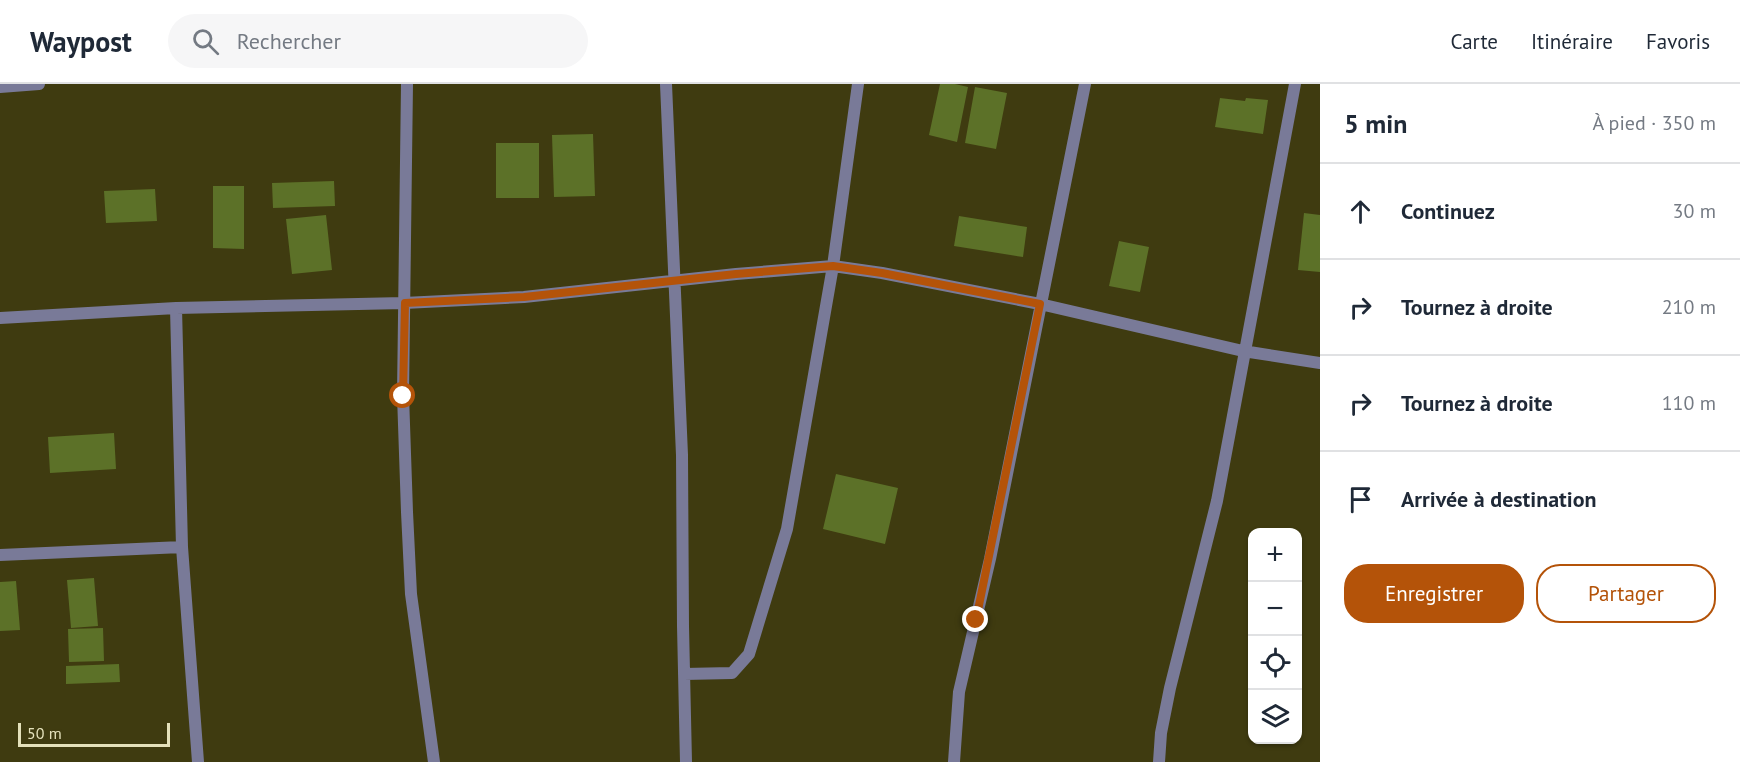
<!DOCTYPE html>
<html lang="fr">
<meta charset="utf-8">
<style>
:root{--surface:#fff;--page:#f6f6f7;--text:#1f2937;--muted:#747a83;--line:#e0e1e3;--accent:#b45309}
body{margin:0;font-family:"PT Sans",sans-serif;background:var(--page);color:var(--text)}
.controls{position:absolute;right:18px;bottom:18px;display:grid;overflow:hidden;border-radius:12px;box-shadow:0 2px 4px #0004}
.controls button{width:54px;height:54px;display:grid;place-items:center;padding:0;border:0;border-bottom:2px solid var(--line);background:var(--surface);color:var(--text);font:30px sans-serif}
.scale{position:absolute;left:18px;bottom:15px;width:152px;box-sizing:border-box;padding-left:6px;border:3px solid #e4e1bb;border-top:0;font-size:16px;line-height:21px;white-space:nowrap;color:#e4e1bb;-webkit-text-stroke:4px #3f3b10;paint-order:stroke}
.stop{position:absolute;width:18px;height:18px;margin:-14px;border:4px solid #b45309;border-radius:50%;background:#fff}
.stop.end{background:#b45309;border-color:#fff;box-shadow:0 2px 6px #0008}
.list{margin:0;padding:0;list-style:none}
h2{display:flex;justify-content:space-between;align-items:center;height:78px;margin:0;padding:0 24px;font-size:26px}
h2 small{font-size:20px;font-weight:400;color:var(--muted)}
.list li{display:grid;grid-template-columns:39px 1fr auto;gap:18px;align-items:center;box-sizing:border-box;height:96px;padding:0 24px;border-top:2px solid var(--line)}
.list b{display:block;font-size:22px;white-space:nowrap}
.list em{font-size:20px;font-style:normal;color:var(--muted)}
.actions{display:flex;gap:12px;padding:18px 24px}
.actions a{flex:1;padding:14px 0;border:2px solid var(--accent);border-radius:24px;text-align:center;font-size:21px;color:var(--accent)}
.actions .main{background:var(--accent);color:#fff}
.icon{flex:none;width:33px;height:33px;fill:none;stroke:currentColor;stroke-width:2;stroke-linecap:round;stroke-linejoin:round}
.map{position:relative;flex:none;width:1320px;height:678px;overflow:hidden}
header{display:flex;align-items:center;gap:36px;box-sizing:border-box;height:84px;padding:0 30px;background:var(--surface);border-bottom:2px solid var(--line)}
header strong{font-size:28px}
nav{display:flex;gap:33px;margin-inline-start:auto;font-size:21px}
.search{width:420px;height:54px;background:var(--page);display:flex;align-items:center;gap:15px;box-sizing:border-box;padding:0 21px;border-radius:33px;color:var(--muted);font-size:22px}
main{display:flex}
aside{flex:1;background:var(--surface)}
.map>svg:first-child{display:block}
.building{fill:#5c7128}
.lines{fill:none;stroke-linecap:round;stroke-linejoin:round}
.street{stroke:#797a98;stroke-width:12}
.route{stroke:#b45309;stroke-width:8}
</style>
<header>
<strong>Waypost</strong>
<div class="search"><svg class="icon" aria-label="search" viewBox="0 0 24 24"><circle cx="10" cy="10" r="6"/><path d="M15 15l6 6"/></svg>Rechercher</div>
<nav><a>Carte</a><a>Itinéraire</a><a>Favoris</a></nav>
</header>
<main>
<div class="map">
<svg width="1320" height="678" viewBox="0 0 1320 678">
<rect width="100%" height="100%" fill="#3f3b10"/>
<path class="building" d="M940,0H955L968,3L957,58L929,51Z
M975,3L1007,9L996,65L965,59Z
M1220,14L1245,17L1246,14L1268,16L1263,50L1215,43Z
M593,50L595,112L554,113L552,51Z
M496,59H539V114H496Z
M334,97L335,122L273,124L272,99Z
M213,102H244V165L213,164Z
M155,105L157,137L106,139L104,107Z
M1304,129L1320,131V188L1298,186Z
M326,131L332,186L292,190L286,135Z
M959,132L1027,143L1023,173L954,162Z
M1119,157L1149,163L1140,208L1109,202Z
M114,349L116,385L50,389L48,353Z
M836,390L898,404L885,460L823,445Z
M94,494L98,542L71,544L67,496Z
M16,497L20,546L0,547V498Z
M103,544L104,577L69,578L68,545Z
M119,580L120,598L66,600V582Z"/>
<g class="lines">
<path class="street" d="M407,0L403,311L407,428L411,510L434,678
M666,0L682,371L683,542L686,678
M0,3L39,0
M176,224L182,463L198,678
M0,234L176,224L404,219L524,213L736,190L833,182L882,189L1040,220L1243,267L1320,279
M0,471L182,463
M684,590L732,589L749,570L787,445L833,182L858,0
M954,678L959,608L990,475L1085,0
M1159,678L1161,649L1170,604L1217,417L1295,0"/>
</g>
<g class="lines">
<path class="route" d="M403,312L405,219L524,213L736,190L833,182L882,189L1040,220L976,536"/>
</g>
</svg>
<div class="controls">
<button>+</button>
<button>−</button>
<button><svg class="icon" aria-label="locate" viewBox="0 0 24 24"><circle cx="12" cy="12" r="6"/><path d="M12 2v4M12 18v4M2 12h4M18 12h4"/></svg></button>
<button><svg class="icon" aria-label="layers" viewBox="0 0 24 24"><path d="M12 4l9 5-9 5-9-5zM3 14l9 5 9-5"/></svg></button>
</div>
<div class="scale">50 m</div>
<div class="stop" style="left:403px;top:312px"></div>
<div class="stop end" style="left:976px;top:536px"></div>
</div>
<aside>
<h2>5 min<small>À pied · 350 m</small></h2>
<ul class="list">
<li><svg class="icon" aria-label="ahead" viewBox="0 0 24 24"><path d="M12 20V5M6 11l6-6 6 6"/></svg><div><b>Continuez</b></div><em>30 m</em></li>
<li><svg class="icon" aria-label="right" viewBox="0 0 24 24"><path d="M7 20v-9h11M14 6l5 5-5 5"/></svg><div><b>Tournez à droite</b></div><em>210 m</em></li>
<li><svg class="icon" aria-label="right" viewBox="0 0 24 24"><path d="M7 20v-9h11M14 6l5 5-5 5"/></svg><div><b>Tournez à droite</b></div><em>110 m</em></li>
<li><svg class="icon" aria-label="arrive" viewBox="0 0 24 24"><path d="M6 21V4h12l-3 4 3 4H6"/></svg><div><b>Arrivée à destination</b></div></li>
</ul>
<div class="actions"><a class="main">Enregistrer</a><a>Partager</a></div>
</aside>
</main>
